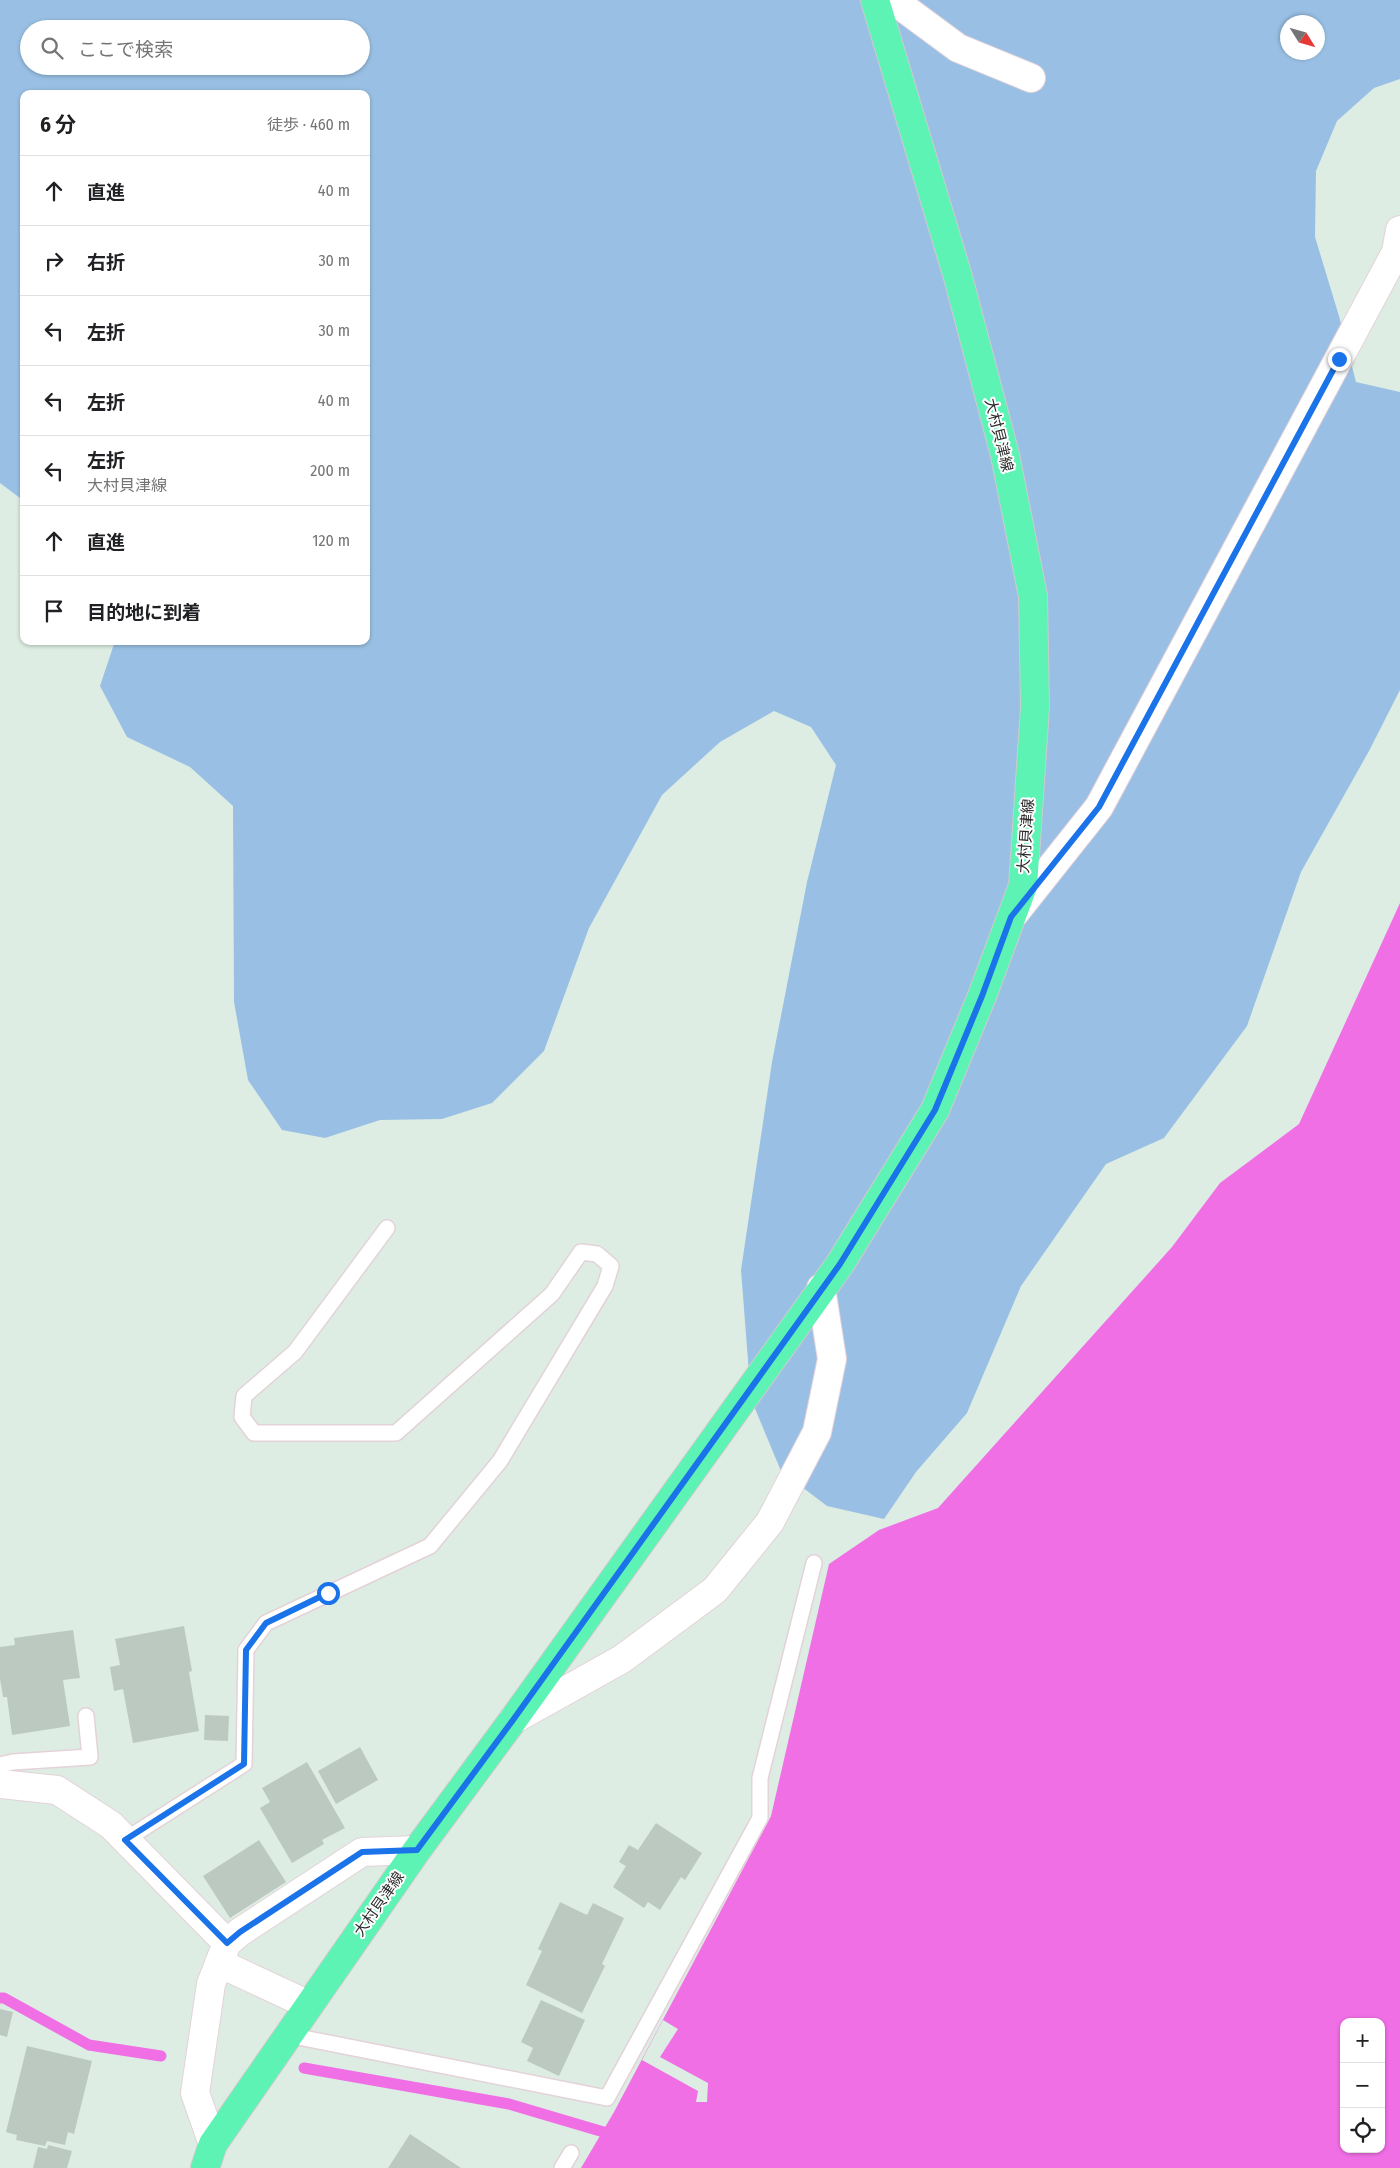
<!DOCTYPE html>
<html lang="ja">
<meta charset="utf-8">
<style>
:root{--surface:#fff;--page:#f6f6f6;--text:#202124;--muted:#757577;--line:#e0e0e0}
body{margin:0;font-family:"Fira Sans Condensed","Noto Sans JP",sans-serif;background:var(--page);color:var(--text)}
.controls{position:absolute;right:15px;bottom:15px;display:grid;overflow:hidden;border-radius:10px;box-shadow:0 1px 4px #0004}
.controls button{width:45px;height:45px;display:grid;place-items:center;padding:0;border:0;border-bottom:1px solid var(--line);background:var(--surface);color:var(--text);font:25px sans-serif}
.compass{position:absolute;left:1280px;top:15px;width:45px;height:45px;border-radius:50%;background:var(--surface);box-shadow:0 1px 4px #0004;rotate:127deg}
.stop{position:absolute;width:15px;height:15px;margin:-11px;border:4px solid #1a73e8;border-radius:50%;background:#fff}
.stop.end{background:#1a73e8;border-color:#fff;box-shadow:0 1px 5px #0008}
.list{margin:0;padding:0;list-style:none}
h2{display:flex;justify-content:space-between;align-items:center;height:65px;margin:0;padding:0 20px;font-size:21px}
h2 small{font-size:16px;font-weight:400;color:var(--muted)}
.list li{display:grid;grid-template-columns:32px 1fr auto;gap:15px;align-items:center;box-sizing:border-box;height:70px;padding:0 20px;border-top:1px solid var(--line)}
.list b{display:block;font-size:19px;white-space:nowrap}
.list p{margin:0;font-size:16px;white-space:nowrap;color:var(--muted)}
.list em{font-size:16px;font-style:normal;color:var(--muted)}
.icon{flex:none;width:28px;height:28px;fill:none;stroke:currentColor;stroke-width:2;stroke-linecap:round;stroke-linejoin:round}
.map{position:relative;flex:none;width:1400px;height:2168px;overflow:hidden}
.search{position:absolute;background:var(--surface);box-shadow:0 1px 4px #0004;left:20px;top:20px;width:350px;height:55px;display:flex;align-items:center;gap:12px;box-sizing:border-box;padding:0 18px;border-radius:28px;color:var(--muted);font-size:19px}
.panel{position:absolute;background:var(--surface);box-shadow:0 1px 4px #0004;left:20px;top:90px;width:350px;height:555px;border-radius:10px}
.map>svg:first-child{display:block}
.green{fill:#99c0e4;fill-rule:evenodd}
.water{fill:#f06fe5;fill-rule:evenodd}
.pier{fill:#ddede3}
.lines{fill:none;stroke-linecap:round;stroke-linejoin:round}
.stream{stroke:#f06fe5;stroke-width:11}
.building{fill:#bcc9c1}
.service-casing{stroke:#e4d2d9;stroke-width:18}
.minor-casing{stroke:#e4d2d9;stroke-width:30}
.primary-casing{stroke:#ccc;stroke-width:30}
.service{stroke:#fff;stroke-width:15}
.minor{stroke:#fff;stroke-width:28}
.primary{stroke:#5cf3b4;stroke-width:28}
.route{stroke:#1a73e8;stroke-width:6}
.labels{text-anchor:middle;stroke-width:4;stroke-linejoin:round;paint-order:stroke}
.street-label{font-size:15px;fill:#2b2b2b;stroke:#fff}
</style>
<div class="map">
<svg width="1400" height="2168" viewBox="0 0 1400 2168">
<rect width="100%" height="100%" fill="#ddede3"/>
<path class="green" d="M0,0H1400V79L1374,88L1337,121L1316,171L1315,237L1339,316L1356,382L1400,392V690L1369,751L1301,872L1247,1026L1164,1138L1106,1164L1021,1286L967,1413L916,1472L884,1519L827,1506L781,1471L751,1399L741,1270L772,1062L807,882L836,765L811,727L774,711L720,742L662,795L589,928L544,1051L492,1103L442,1119L380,1120L325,1138L282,1130L248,1080L234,1002L233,806L190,767L127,737L100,686L115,641H366V94H24V501L0,483ZM1288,22H1318V52H1288ZM29,29H361V66H29Z"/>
<path class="water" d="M1400,903V2168H581L614,2112L771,1816L829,1564L879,1530L938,1508L1172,1247L1220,1183L1299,1124ZM1344,2022H1381V2149H1344Z"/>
<path class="pier" d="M663,2020L678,2029L660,2057L708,2083L707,2102H696L698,2091L642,2060Z"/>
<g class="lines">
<path class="stream" d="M0,1998H4L89,2045L161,2056
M304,2068L509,2104L607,2133"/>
</g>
<path class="building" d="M184,1626L192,1671L189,1672L199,1731L133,1743L123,1689L114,1691L110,1667L120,1665L115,1639Z
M73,1630L80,1678L63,1680L70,1726L12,1735L7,1697H3L0,1679V1647L15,1645L14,1638Z
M205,1715L229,1716L228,1741L204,1740Z
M360,1747L378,1780L336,1804L318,1771Z
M307,1762L345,1828L322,1840L324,1844L292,1863L260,1808L270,1802L262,1788Z
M656,1823L702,1853L685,1880L681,1877L660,1910L648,1902L644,1908L613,1887L626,1866L619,1862L629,1845L638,1850Z
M259,1840L286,1882L230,1918L203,1876Z
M560,1902L587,1915L593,1903L624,1918L602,1964L605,1966L582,2013L526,1985L542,1951L538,1949Z
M541,2000L585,2020L559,2076L527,2061L533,2048L521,2042Z
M0,2009L13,2012L7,2037L0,2035Z
M27,2046L92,2061L74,2134L68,2132L65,2145L47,2141L45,2146L16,2140L17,2135L6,2132Z
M410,2134L461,2168H388Z
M48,2145L72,2151L67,2168H33L38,2147L47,2149Z"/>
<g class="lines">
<defs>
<path id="service" d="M0,1765L13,1762L90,1757L86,1716
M125,1840L244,1764L246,1650L266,1623L430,1546L500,1461L605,1286L611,1266L597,1254L581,1252L552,1294L396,1433H254L242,1417L244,1396L295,1352L387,1228
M288,2035L607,2098L760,1818V1778L814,1563
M562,2168L571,2153"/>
<path id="minor" d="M893,0L958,48L1031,78
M1014,914L1099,807L1396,252L1400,230
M513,1720L622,1659L715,1590L770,1522L817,1432L832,1359L821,1288
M0,1784L57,1790L111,1825L227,1943
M219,1963L309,2005
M213,2144L195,2093L211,1984L227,1943L240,1932L362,1852L417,1850"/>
<path id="primary" d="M205,2168L213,2144L417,1850L513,1720L840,1264L935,1110L982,996L1023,886L1035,707L1033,596L1005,455L958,277L875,0"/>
</defs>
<use href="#service" class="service-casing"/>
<use href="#minor" class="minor-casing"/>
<use href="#primary" class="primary-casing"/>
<use href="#service" class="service"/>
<use href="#minor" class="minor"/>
<use href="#primary" class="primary"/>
</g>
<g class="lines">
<path class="route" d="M328,1593L266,1623L246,1650L244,1764L125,1840L227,1943L240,1932L362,1852L417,1850L513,1720L840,1264L935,1110L982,996L1011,917L1099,807L1339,359"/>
</g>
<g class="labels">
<g class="street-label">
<text transform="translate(999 435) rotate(76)" y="5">大村貝津線</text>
<text transform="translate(1026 836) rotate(-86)" y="5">大村貝津線</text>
<text transform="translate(379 1904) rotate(-55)" y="5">大村貝津線</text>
</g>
</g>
</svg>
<div class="controls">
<button>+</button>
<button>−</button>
<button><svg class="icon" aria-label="locate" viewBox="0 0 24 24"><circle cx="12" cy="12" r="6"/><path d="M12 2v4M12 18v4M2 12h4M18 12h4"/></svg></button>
</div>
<svg class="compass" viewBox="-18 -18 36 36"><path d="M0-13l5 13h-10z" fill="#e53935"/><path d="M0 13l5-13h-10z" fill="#757577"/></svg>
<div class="stop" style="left:328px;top:1593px"></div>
<div class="stop end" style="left:1339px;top:359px"></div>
<div class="search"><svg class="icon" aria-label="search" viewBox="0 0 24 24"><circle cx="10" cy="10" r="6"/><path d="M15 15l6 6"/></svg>ここで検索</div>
<section class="panel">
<h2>6 分<small>徒歩 · 460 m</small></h2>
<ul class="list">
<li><svg class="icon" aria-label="ahead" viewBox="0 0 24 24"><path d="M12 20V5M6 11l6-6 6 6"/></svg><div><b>直進</b></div><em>40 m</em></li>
<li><svg class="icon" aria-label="right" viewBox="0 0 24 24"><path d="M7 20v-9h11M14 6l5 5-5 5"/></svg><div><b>右折</b></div><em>30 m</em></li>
<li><svg class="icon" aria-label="left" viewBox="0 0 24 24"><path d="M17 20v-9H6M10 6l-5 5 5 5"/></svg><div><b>左折</b></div><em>30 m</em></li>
<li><svg class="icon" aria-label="left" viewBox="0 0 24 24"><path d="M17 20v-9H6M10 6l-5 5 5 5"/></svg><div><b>左折</b></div><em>40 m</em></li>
<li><svg class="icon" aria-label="left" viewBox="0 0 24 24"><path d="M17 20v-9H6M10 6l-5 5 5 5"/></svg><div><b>左折</b><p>大村貝津線</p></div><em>200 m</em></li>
<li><svg class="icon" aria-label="ahead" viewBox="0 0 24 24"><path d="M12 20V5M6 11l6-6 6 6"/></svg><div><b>直進</b></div><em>120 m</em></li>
<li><svg class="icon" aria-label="arrive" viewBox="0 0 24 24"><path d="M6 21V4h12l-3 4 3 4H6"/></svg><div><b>目的地に到着</b></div></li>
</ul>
</section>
</div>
